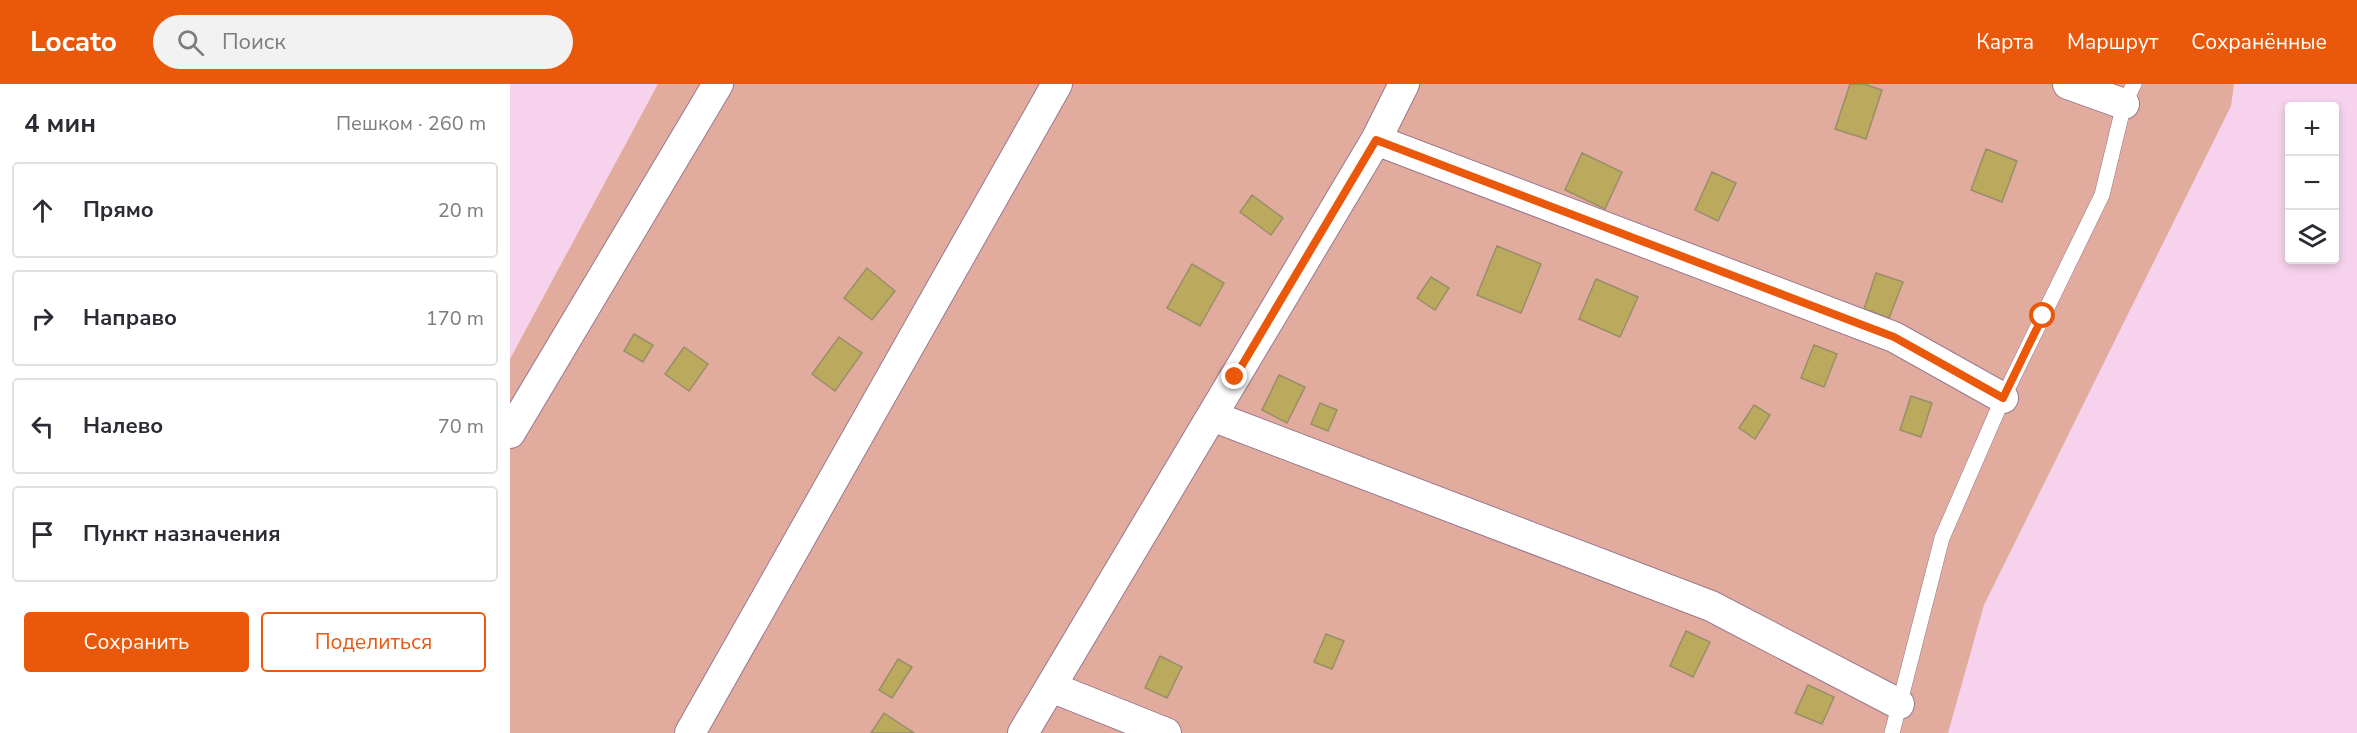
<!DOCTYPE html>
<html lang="ru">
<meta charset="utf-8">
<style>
:root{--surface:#fff;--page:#f2f2f3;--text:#2b2b33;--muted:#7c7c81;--line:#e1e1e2;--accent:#ea580c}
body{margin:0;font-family:"Nunito Sans",sans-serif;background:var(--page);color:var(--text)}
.controls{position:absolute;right:18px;top:18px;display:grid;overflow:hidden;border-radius:6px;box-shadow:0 3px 9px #0003}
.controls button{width:54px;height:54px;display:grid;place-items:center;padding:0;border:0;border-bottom:2px solid var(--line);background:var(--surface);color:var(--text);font:30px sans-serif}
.stop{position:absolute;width:18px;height:18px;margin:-14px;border:4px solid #ea580c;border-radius:50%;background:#fff}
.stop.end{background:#ea580c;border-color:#fff;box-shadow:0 2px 6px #0008}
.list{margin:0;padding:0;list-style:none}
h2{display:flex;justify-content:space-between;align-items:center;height:78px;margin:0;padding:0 24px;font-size:26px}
h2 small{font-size:20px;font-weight:400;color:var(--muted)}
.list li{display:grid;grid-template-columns:39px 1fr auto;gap:18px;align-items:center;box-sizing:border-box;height:96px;margin:0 12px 12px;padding:0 12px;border:2px solid var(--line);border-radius:6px}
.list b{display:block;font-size:22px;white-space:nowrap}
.list em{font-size:20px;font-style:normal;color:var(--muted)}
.actions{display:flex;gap:12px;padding:18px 24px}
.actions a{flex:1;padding:14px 0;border:2px solid var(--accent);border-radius:6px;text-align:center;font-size:21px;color:var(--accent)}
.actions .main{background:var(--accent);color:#fff}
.icon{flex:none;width:33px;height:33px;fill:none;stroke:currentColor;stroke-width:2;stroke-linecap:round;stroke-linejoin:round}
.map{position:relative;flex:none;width:1847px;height:649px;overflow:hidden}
header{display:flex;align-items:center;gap:36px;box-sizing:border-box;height:84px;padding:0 30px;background:var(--accent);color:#fff}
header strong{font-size:28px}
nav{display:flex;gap:33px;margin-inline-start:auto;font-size:21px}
.search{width:420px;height:54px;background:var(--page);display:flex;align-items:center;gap:15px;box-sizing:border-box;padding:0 21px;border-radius:33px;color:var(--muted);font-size:22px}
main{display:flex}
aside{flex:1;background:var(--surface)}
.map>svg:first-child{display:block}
.green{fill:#e1ac9d}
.building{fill:#bba95e;stroke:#988f69;stroke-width:1.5}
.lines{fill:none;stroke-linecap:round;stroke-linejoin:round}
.lane-casing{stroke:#997890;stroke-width:16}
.street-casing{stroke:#997890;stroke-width:32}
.lane{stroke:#fff;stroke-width:15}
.street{stroke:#fff;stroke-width:30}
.route{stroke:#ea580c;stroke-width:8}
</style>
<header>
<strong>Locato</strong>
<div class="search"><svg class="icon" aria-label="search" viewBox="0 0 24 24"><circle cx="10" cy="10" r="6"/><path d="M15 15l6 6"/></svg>Поиск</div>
<nav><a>Карта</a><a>Маршрут</a><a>Сохранённые</a></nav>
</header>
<main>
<aside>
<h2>4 мин<small>Пешком · 260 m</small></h2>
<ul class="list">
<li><svg class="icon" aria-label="ahead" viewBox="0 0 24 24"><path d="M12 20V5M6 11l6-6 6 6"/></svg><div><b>Прямо</b></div><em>20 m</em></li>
<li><svg class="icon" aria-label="right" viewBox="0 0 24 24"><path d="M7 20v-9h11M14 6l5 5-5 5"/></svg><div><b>Направо</b></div><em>170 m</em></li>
<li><svg class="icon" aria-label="left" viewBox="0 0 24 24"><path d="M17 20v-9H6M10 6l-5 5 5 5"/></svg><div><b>Налево</b></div><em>70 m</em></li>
<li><svg class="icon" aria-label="arrive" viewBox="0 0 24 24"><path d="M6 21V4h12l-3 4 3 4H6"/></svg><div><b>Пункт назначения</b></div></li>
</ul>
<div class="actions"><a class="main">Сохранить</a><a>Поделиться</a></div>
</aside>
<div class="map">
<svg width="1847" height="649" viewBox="0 0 1847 649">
<rect width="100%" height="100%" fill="#f7d2ec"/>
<path class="green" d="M148,0H1724L1721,22L1474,521L1438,649H0V275Z"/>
<path class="building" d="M1340,0H1354L1372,6L1356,55L1325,45Z
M1476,65L1507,77L1492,118L1461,106Z
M1072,69L1112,88L1095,125L1055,106Z
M1202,88L1226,99L1208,137L1185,126Z
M742,111L773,134L761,151L730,128Z
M987,162L1031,180L1011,229L967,211Z
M682,180L714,199L690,242L657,224Z
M357,184L385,207L362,236L334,214Z
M1366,189L1393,198L1379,234L1354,225Z
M921,193L939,204L925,226L907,214Z
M1086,195L1128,213L1110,253L1069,235Z
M124,250L143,261L133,278L114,267Z
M329,253L352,269L325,307L302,290Z
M1304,261L1327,270L1314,303L1291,294Z
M174,263L198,280L179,307L155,290Z
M769,291L795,303L777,339L752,326Z
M1401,312L1422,319L1411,353L1390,346Z
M810,319L827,326L818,347L801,340Z
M1244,321L1260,331L1245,355L1229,344Z
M1176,547L1200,558L1183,593L1160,582Z
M816,550L834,557L822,585L804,578Z
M650,572L672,583L657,614L635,604Z
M388,575L402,583L382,614L369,606Z
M1298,601L1324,613L1312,640L1285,629Z
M374,629L404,649H361Z"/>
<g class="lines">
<defs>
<path id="lane" d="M1382,649L1432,454L1493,314L1592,111L1614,20L1624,0"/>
<path id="street" d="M1558,0L1614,20
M866,56L1384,253L1493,314
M702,332L1201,522L1389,620
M0,349L208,0
M541,603L656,649
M180,649L547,0
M513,649L866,56L894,0"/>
</defs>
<use href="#lane" class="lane-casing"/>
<use href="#street" class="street-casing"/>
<use href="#lane" class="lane"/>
<use href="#street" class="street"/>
</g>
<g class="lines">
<path class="route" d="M725,293L866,56L1384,253L1493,314L1533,232"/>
</g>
</svg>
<div class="controls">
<button>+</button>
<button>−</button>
<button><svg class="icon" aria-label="layers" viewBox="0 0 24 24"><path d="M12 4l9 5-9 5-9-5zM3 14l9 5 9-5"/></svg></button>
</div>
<div class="stop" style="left:1533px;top:232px"></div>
<div class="stop end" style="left:725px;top:293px"></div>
</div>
</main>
